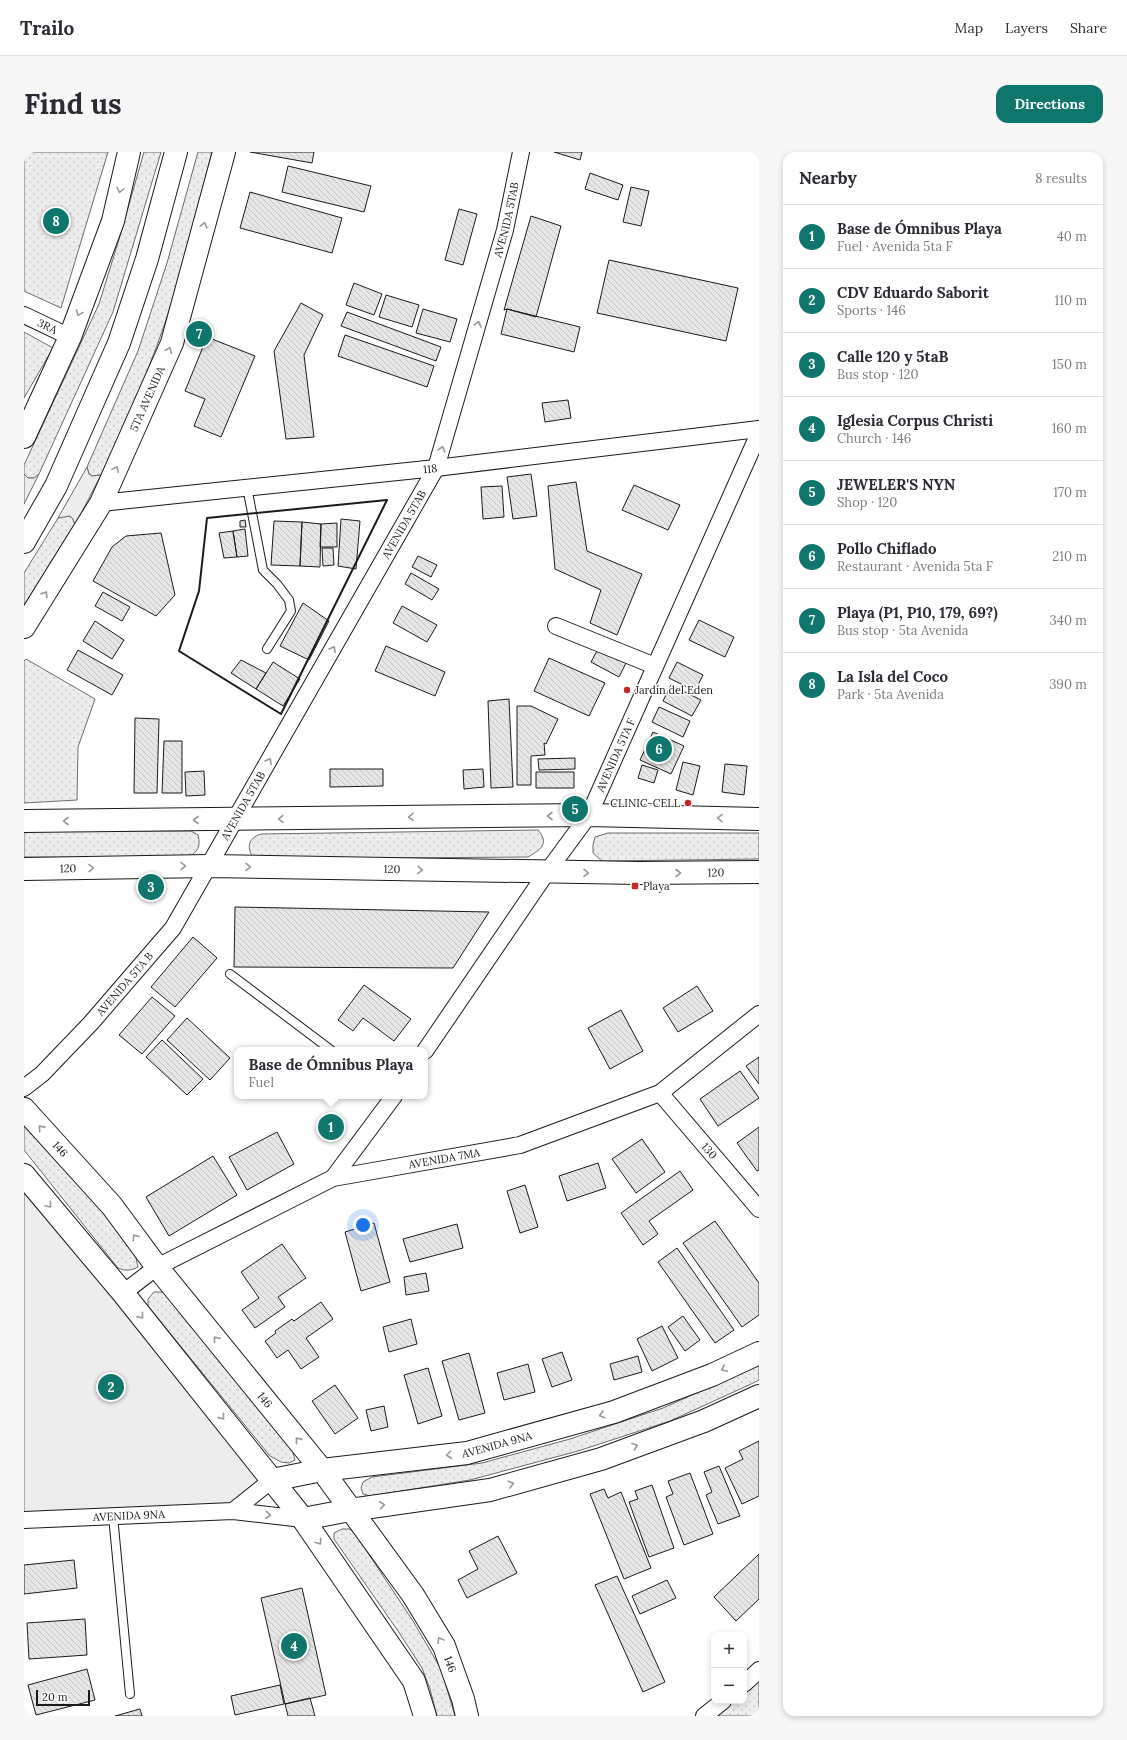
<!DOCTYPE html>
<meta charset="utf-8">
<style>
:root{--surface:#fff;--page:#f7f7f7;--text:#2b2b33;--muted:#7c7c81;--line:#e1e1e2;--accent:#0f766e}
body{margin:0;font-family:Lora,serif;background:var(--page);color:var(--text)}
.controls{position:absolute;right:12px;bottom:12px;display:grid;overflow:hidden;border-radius:8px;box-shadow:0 2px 6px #0003}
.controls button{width:36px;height:36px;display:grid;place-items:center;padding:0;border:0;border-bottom:1px solid var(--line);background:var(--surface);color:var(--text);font:20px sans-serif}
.scale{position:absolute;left:12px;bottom:10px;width:54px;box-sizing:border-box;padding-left:4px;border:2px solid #1a1a1a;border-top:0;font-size:11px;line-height:14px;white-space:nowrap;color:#1a1a1a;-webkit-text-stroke:3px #fff;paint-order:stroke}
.you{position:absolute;left:339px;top:1073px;width:14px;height:14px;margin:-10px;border:3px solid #fff;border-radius:50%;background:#1a73e8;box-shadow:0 0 0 6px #1a73e833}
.badge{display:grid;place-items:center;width:26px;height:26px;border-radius:50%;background:var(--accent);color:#fff;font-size:13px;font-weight:700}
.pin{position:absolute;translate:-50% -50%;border:2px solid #fff;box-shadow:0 1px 4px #0006}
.popup{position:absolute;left:210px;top:895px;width:194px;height:52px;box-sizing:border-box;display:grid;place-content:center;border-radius:8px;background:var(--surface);filter:drop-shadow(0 1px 3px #0005);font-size:13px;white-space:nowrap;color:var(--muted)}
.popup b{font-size:15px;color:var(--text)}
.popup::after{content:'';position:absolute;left:50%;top:100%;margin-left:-8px;border:8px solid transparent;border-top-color:var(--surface)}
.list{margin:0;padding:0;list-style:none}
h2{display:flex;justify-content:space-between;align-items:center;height:52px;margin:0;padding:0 16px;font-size:17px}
h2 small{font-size:13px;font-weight:400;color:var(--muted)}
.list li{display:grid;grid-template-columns:26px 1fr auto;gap:12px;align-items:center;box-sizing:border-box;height:64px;padding:0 16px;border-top:1px solid var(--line)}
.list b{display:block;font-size:15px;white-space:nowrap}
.list p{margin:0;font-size:13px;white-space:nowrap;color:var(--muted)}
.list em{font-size:13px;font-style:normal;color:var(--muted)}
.map{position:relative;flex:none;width:735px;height:1564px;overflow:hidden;border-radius:12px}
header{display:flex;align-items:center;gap:24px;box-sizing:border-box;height:56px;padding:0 20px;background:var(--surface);border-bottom:1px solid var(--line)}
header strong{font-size:19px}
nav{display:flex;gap:22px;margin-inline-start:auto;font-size:14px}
.intro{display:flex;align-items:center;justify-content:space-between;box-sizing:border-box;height:96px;padding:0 24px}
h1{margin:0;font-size:28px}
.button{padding:10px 18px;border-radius:12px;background:var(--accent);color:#fff;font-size:14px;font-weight:700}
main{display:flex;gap:24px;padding:0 24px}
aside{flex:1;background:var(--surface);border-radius:12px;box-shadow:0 2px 6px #0003}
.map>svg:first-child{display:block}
.grass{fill:url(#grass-dots);stroke:#6a6a6a}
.built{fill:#ededed;stroke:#6a6a6a}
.building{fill:url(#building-back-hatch);stroke:#1a1a1a}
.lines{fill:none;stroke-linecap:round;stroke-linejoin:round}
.lane-casing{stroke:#1a1a1a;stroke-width:10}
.street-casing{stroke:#1a1a1a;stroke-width:18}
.secondary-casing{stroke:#1a1a1a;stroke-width:24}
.highway-casing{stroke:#1a1a1a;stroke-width:24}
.lane{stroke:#fff;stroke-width:8}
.street{stroke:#fff;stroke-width:16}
.secondary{stroke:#fff;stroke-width:22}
.highway{stroke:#fff;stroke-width:22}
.wall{stroke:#1a1a1a;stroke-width:2}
.oneway{stroke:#989898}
.poi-dot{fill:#c62828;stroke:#fff;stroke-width:1.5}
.labels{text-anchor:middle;stroke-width:3;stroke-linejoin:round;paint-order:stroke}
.street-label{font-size:11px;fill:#1a1a1a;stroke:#fff}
.poi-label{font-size:11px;fill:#1a1a1a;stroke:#fff;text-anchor:start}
</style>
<header>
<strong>Trailo</strong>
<nav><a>Map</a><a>Layers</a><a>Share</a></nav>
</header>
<div class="intro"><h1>Find us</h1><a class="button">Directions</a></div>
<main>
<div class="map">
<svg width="735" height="1564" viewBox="0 0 735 1564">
<defs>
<pattern id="grass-dots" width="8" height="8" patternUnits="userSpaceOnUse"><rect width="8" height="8" fill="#ededed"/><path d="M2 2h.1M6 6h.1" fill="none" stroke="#cbcbcb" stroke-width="1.8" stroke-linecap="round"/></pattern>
<pattern id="building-back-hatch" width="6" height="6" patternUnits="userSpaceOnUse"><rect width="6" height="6" fill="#e6e6e6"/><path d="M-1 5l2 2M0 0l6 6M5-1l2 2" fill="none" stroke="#c5c5c5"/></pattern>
</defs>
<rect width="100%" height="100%" fill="#fff"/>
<path class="grass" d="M0,0H84L37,156L0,139Z
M120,0H137L89,160L15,322L10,326H4L0,322V313L75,152L96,84Z
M174,0H188C175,50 163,100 148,149C130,209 103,266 77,323L68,324L65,322L63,315L114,199L143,111Z
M0,180L29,196L0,246Z
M40,364H46L49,367L51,373L0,457V421L34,366Z
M2,507L71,547L54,595L53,648L0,651V509Z
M514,678C526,692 516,698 504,705L230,707C222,696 224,686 237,682Z
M0,679H167L174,683C177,695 174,699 164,706L0,705Z
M584,681H735V707L578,709L569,701V693L571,685Z
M0,968L15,974L111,1102L114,1115C106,1119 102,1119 94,1116L0,998Z
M130,1140H141L268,1297L271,1308L265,1311L257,1310L246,1304L124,1154V1147Z
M735,1213V1228L725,1233L646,1269L554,1299L446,1328L346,1344L339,1342L337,1336L339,1330L348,1325L458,1311L546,1287L639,1256Z
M318,1377H326L332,1383L389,1469L417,1517L431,1564H413L406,1537L398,1516L374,1479L310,1387V1381Z
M735,1518V1564H680L699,1549H720V1532Z"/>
<path class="built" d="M63,315L65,322L68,324L77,323L51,373L49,367L46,364L34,366Z
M0,322L4,326H10L15,322L0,352Z
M0,1023L248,1328L209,1359L0,1368Z"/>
<path class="building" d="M226,0H290L288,11Z
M530,0H558L556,8Z
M264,14L347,34L340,60L258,40Z
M566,21L599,33L594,48L561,37Z
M607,35L625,39L617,74L599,70Z
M226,40L318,66L308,101L216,76Z
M435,57L453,62L439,113L421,108Z
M507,64L537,74L512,165L483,157L480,158Z
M585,108L714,136L702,189L573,161Z
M330,131L358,142L350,163L322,153Z
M362,143L395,153L388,175L355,165Z
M277,151L299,163L280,203L290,285L262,287L250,199Z
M399,157L433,167L426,190L392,181Z
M483,157L556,175L550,200L477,182Z
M323,160L417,195L412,209L317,174Z
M321,183L410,214L403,235L314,204Z
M183,185L231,204L197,285L170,274L181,247L161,239Z
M544,248L547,266L521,270L518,251Z
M507,322L513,364L489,367L483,325Z
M552,330L563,399L618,422L593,483L566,471L577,438L531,417L524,334Z
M610,333L656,353L644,378L598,358Z
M478,334L480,365L459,367L457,335Z
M317,367L336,369L332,417L314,414Z
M221,368L222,375H216V369Z
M250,369L278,370L276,414L247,413Z
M278,370L297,372L296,415L276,414Z
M313,371V395H296L297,372Z
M221,377L224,404L213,405L209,379Z
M209,379L213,405L200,406L195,381Z
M137,381L151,443L132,464L69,429L88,395L102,384Z
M298,396H309L310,413L299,414Z
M394,404L413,413L407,425L388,415Z
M387,421L415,437L408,448L381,432Z
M79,440L106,455L98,469L71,454Z
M279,451L305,469L285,508L256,494Z
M378,454L413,473L403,490L369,471Z
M675,468L710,485L701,505L665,488Z
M71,469L100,488L88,507L59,489Z
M362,494L421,520L411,544L351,519Z
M574,497L602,511L595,525L567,510Z
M54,498L99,523L88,543L43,518Z
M525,506L581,531L565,564L510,539Z
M217,508L242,521L232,537L207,521Z
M249,510L276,527L259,554L232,537Z
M653,510L679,523L671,539L645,526Z
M647,533L677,548L668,564L639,549Z
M485,547L489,635L467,636L464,549Z
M493,554H507L534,567L522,592L520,591L521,603L507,604V633H493Z
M635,555L666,569L659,585L628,570Z
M111,566L135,567L133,641H110Z
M629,580L660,594L647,622L616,608Z
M140,589H158V641H138Z
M551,606V617L515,618L514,607Z
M659,610L676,614L669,643L652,638Z
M701,612L723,614L720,643L698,640Z
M618,613L634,618L630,631L614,626Z
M306,617H359V634L306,635Z
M459,617L460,635L440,637L439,618Z
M180,619L181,643L162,644L161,620Z
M512,620H550V636H512Z
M211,755L465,760L429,816L210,815Z
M169,785L193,806L151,855L127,835Z
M340,833L387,867L370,889L339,866L329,879L314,868Z
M673,834L689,859L654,880L639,856Z
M128,845L151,864L118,902L95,883Z
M597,858L619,899L586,917L564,876Z
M163,866L206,906L186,928L143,888Z
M138,888L179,927L163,943L122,905Z
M735,905V932L722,914Z
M716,919L735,946L694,974L676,947Z
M735,975V1018L733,1019L713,991Z
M253,980L270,1012L223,1038L205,1005Z
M618,987L641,1020L612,1041L588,1007Z
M189,1004L213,1043L145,1084L122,1045Z
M574,1011L582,1036L543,1049L535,1024Z
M656,1019L669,1038L625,1069L634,1082L619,1093L597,1061Z
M501,1033L514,1075L496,1081L483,1039Z
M691,1069L735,1131V1163L718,1175L659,1091Z
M350,1071L366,1130L337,1139L321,1080Z
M433,1072L439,1096L386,1110L379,1087Z
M258,1092L282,1126L254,1145L261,1155L231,1176L218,1158L235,1146L217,1120Z
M653,1096L710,1178L691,1191L634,1110Z
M402,1121L405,1139L382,1143L380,1125Z
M297,1150L309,1167L282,1186L295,1205L277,1217L264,1198L253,1206L241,1189L252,1181L251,1179L268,1167L270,1169Z
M659,1164L676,1188L661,1199L644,1175Z
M387,1167L393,1192L365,1200L359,1175Z
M638,1174L654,1206L628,1219L613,1187Z
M538,1200L548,1228L528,1235L518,1207Z
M445,1201L461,1261L435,1268L418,1209Z
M614,1204L618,1220L590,1228L586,1212Z
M504,1212L511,1240L480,1248L473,1221Z
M404,1216L418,1264L394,1272L380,1223Z
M311,1233L334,1266L311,1282L288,1249Z
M360,1254L364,1275L347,1279L342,1258Z
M735,1289V1344L718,1352L701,1316L719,1307L715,1299Z
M695,1314L716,1364L694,1372L682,1343L688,1340L680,1320Z
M666,1321L689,1382L660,1393L642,1345L649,1342L644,1329Z
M628,1333L650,1396L625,1405L605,1350L614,1347L611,1339Z
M580,1337L584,1346L597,1340L627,1416L600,1427L566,1342Z
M474,1384L493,1421L443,1446L434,1428L454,1417L445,1399Z
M735,1402V1447L712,1469L690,1445Z
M50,1408L53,1436L0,1442V1413Z
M593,1424L641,1530L619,1540L571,1433Z
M643,1428L652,1446L616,1462L608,1444Z
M278,1436L302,1543L261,1552L237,1446Z
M61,1467L63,1503L5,1507L3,1471Z
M63,1517L71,1548L12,1563L4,1533Z
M256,1533L260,1552L211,1563L207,1544Z
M286,1546L291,1564H264L261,1552Z
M116,1557L118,1564H91Z"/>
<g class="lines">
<defs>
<path id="lane" d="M223,335L239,418L253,432L265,448L267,459L243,497
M206,822L307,898
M89,1364L106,1542"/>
<g id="street">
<path id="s1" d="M0,163L46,185"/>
<path id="s2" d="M77,351L412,316L735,277"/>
<path d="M532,474L631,514"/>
<path id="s3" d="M401,899L523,720L565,663L735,281"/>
<path id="s4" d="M0,936L18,922L67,871L149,776L412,316L481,78L497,0"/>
<path id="s5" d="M636,941L735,1057"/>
<path d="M309,1026L370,944"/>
<path id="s6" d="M99,1141L133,1115L309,1026L496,993L636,941L735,862"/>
<path d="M209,1359L248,1328"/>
<path id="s7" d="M0,1368L209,1359L279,1367"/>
<path d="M720,1532L735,1518"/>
<path d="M680,1564L699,1549"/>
</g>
<g id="secondary">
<path d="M0,285L46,185L89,69L105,0"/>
<path id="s8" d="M0,475L77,351L148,191L200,0"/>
<path d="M0,669L565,663L735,667"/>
<path id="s9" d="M0,717L185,714L615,721L735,720"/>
<path id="s10" d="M0,957L88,1054L133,1115L298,1318L389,1443L420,1494L439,1547L443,1564"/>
<path d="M0,1023L99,1141L279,1367L390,1529L401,1564"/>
<path id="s11" d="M248,1328L298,1318L443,1301L590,1260L688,1223L735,1201"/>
<path d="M279,1367L326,1358L466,1338L577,1307L680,1269L735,1244"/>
</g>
<path id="highway" d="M0,390L32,334L95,191L123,107L152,0"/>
</defs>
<use href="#lane" class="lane-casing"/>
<use href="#street" class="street-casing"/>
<use href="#secondary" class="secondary-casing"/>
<use href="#highway" class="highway-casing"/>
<use href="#lane" class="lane"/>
<use href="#street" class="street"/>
<use href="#secondary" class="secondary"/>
<use href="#highway" class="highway"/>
<path class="wall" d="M363,348L257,562L155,499L175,439L183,366Z"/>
</g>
<defs><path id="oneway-chevron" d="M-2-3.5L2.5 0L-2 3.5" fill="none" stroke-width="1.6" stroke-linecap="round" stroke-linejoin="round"/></defs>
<g class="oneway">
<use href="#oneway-chevron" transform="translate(96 38) rotate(103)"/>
<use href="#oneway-chevron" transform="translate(180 73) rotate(-75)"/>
<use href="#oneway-chevron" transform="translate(55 161) rotate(110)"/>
<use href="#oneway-chevron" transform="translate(454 172) rotate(-74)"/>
<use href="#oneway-chevron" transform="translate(145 198) rotate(-66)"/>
<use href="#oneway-chevron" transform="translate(418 297) rotate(-74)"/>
<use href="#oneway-chevron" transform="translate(92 317) rotate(-66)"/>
<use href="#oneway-chevron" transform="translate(21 442) rotate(-58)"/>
<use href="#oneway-chevron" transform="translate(309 497) rotate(-60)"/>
<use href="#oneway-chevron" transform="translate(245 609) rotate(-60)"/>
<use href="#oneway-chevron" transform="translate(526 664) rotate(180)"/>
<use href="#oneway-chevron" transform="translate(387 665) rotate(179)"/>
<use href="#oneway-chevron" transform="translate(696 666) rotate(-179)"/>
<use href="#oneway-chevron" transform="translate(257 667) rotate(179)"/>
<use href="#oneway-chevron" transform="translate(172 668) rotate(180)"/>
<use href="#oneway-chevron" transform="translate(42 669) rotate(180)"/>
<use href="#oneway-chevron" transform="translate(159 714) rotate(-1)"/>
<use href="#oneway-chevron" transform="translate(224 715) rotate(1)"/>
<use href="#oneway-chevron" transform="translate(67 716) rotate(-1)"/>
<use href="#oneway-chevron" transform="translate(396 718) rotate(1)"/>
<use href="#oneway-chevron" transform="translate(562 721) rotate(1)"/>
<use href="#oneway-chevron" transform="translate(654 721)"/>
<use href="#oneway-chevron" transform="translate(17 976) rotate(-132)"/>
<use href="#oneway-chevron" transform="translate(25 1053) rotate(50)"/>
<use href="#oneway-chevron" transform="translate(111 1085) rotate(-126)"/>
<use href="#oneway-chevron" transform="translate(117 1164) rotate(51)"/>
<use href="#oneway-chevron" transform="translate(192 1187) rotate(-129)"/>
<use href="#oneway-chevron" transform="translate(700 1217) rotate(155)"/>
<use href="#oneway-chevron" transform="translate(578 1263) rotate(164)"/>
<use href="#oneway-chevron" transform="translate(198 1265) rotate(51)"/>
<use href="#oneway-chevron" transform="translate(274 1288) rotate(-129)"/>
<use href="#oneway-chevron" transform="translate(611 1294) rotate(-20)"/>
<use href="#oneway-chevron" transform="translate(425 1303) rotate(173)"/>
<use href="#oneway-chevron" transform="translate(487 1332) rotate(-15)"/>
<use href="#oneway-chevron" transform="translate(358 1353) rotate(-8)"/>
<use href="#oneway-chevron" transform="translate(244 1363) rotate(6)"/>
<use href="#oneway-chevron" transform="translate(295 1390) rotate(56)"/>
<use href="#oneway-chevron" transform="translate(416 1488) rotate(-121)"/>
</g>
<g class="poi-dot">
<circle cx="603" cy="538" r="4"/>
<circle cx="664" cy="651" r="4"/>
<rect x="607" y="730" width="8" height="8" rx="2"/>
</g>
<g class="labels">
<g class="street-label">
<text dy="4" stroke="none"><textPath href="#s4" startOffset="1007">AVENIDA 5TAB</textPath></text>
<text dy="4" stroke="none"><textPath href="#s1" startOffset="26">3RA</textPath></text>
<text dy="4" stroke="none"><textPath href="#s8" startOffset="260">5TA AVENIDA</textPath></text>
<text dy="4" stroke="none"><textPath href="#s2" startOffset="331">118</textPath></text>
<text dy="4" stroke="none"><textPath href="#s4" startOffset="684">AVENIDA 5TAB</textPath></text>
<text dy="4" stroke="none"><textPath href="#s3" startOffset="353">AVENIDA 5TA F</textPath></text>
<text dy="4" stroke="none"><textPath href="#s4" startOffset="360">AVENIDA 5TAB</textPath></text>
<text dy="4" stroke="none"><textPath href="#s9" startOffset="44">120</textPath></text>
<text dy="4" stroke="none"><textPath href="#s9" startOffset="368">120</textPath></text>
<text dy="4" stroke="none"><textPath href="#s9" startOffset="692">120</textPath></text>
<text dy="4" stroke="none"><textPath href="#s4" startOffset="145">AVENIDA 5TA B</textPath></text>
<text dy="4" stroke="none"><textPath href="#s10" startOffset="54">146</textPath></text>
<text dy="4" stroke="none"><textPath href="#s5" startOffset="76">130</textPath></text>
<text dy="4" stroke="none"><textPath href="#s6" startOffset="353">AVENIDA 7MA</textPath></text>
<text dy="4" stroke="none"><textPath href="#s10" startOffset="378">146</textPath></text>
<text dy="4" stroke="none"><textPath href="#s11" startOffset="228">AVENIDA 9NA</textPath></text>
<text dy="4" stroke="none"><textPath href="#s7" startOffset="105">AVENIDA 9NA</textPath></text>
<text dy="4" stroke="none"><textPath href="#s10" startOffset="702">146</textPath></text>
</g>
<g class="poi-label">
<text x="611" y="542">Jardín del Eden</text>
<text x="656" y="655" text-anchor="end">CLINIC-CELL</text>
<text x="619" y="738">Playa</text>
</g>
</g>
</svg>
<div class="controls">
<button>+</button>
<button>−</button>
</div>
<div class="scale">20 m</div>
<div class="you"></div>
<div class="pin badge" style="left:307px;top:975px">1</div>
<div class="popup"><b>Base de Ómnibus Playa</b>Fuel</div>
<div class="pin badge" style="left:87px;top:1235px">2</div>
<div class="pin badge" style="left:127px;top:735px">3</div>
<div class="pin badge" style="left:270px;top:1494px">4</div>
<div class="pin badge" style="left:551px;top:657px">5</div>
<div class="pin badge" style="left:635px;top:597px">6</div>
<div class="pin badge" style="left:175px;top:182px">7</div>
<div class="pin badge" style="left:32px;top:69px">8</div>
</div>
<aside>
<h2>Nearby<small>8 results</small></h2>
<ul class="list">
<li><span class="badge">1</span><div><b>Base de Ómnibus Playa</b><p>Fuel · Avenida 5ta F</p></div><em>40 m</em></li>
<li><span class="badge">2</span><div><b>CDV Eduardo Saborit</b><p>Sports · 146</p></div><em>110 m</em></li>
<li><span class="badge">3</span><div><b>Calle 120 y 5taB</b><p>Bus stop · 120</p></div><em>150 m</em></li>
<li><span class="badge">4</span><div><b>Iglesia Corpus Christi</b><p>Church · 146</p></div><em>160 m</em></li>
<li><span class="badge">5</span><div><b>JEWELER'S NYN</b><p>Shop · 120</p></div><em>170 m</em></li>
<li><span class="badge">6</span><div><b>Pollo Chiflado</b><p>Restaurant · Avenida 5ta F</p></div><em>210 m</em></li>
<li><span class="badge">7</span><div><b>Playa (P1, P10, 179, 69?)</b><p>Bus stop · 5ta Avenida</p></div><em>340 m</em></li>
<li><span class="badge">8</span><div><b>La Isla del Coco</b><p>Park · 5ta Avenida</p></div><em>390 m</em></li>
</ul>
</aside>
</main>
